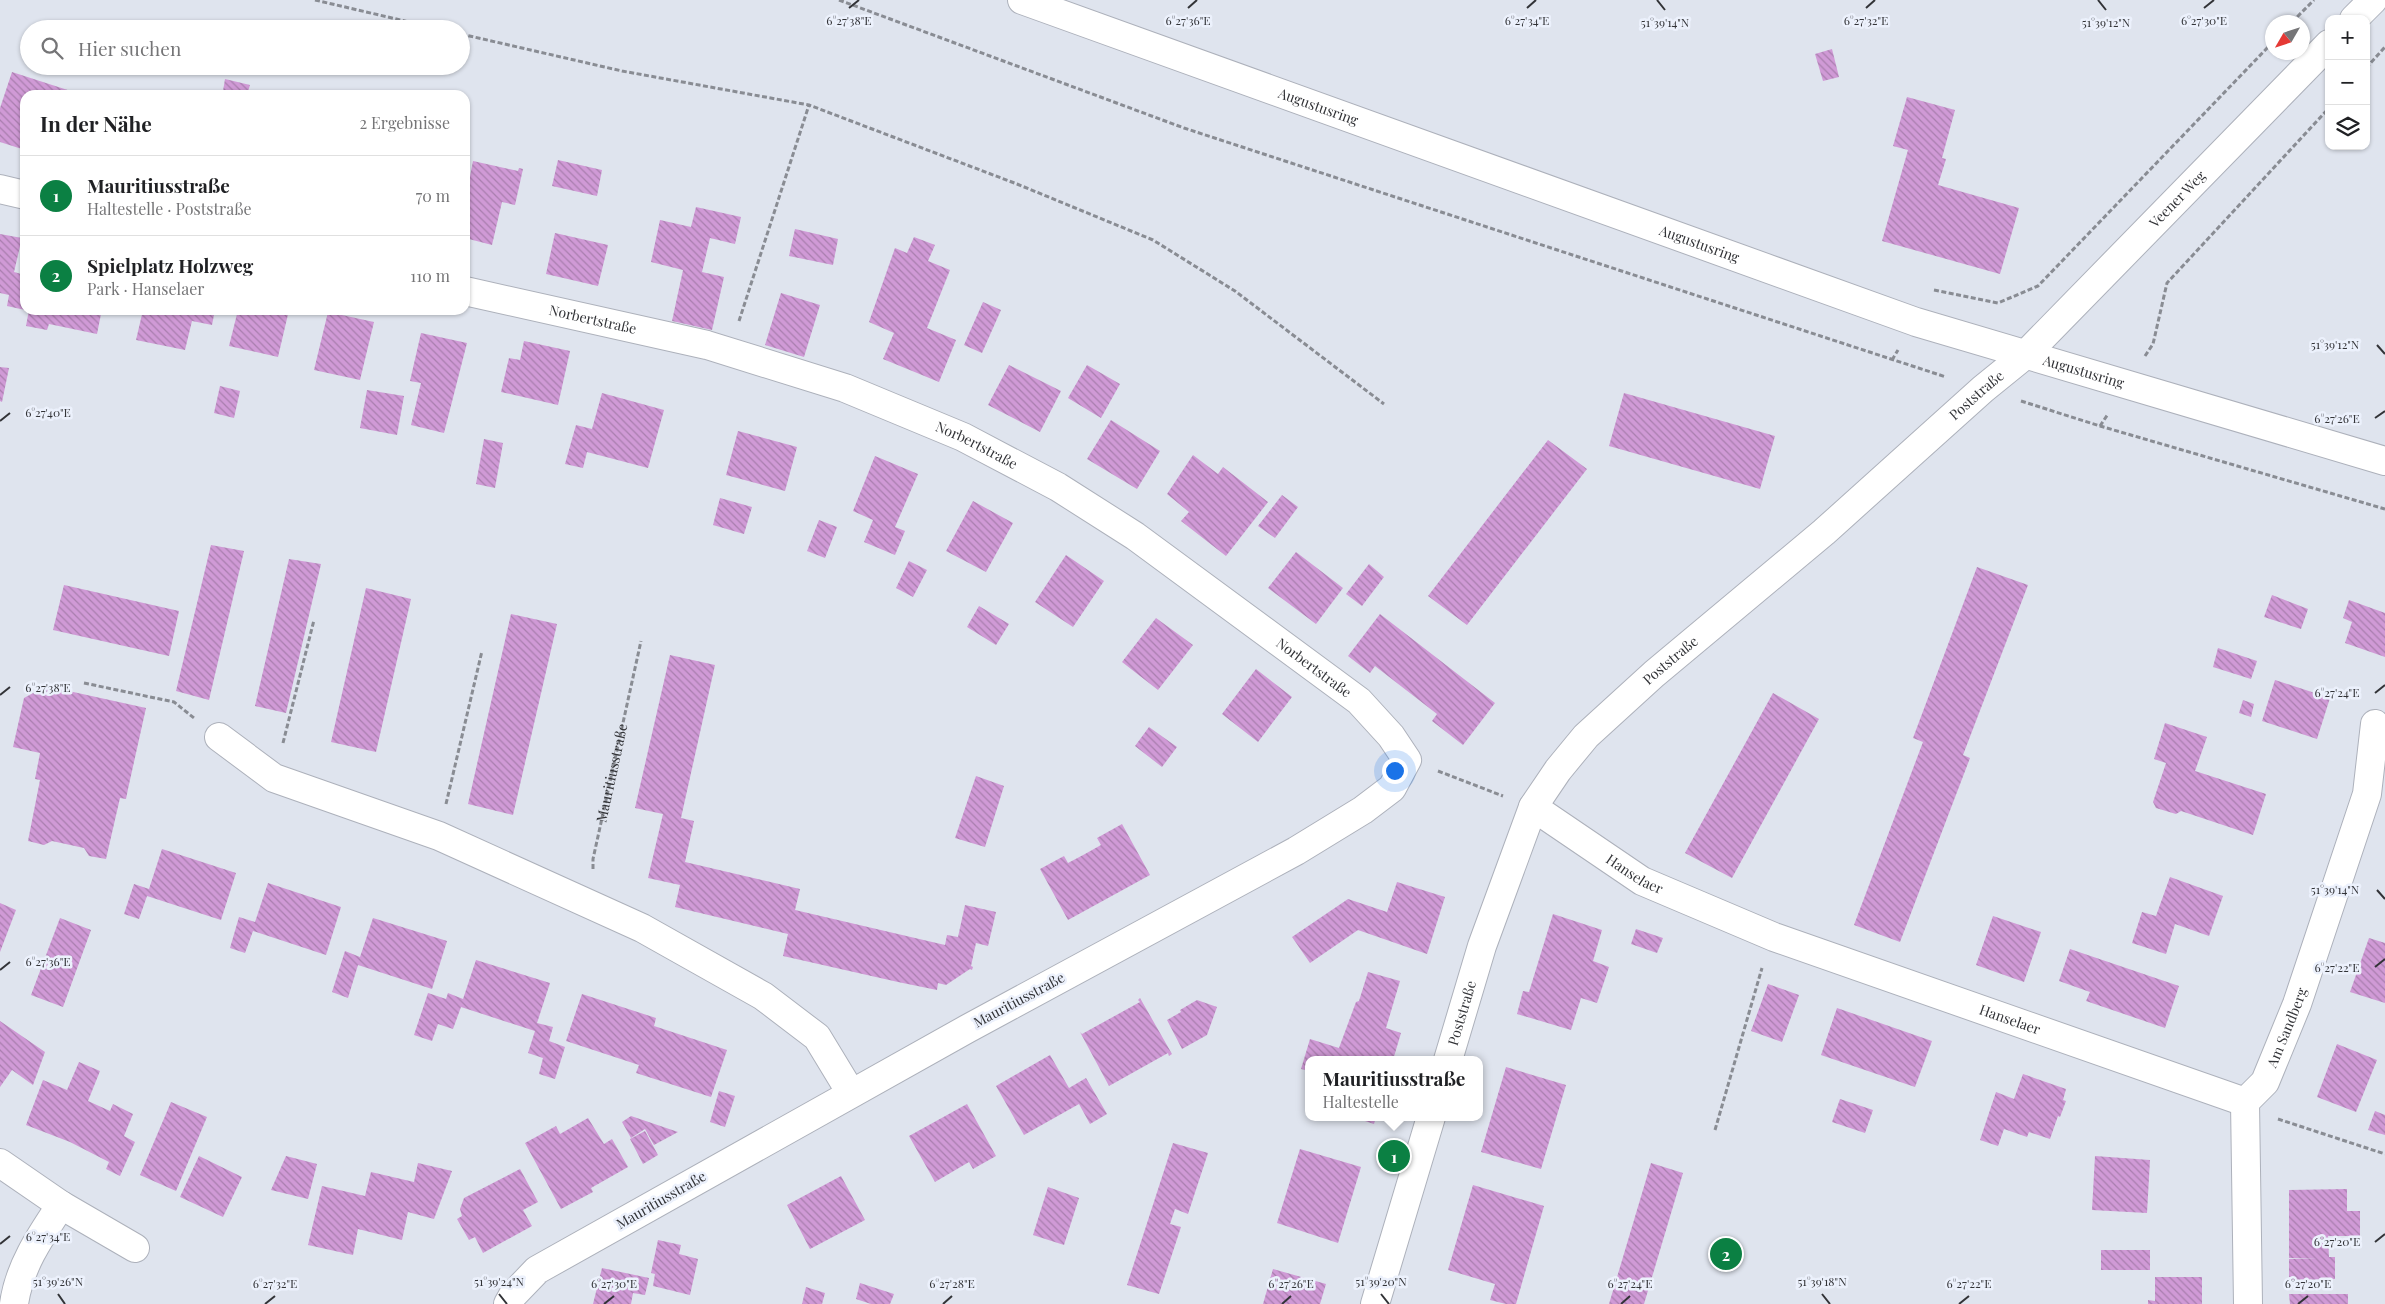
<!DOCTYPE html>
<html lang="de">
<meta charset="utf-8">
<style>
:root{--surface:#fff;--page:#f6f6f6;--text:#202124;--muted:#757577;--line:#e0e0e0;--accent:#0b8043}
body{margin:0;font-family:"Playfair Display",serif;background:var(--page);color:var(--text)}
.controls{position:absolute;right:15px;top:15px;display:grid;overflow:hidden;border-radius:10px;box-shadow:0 1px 4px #0004}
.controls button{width:45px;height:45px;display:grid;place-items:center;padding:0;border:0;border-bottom:1px solid var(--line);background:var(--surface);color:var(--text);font:25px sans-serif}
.compass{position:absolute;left:2265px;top:15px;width:45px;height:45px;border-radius:50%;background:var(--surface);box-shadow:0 1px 4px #0004;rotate:231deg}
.you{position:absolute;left:1394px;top:770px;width:18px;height:18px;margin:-12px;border:4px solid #fff;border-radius:50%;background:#1a73e8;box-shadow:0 0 0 8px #1a73e833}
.badge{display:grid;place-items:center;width:32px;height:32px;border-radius:50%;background:var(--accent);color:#fff;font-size:16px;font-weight:700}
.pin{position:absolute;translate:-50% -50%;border:2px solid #fff;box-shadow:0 1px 5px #0006}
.popup{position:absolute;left:1305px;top:1056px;width:178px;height:65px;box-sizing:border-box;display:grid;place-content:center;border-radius:10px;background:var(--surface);filter:drop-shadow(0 1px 4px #0005);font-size:16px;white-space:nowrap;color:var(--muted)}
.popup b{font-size:19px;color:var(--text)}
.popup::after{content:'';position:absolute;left:50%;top:100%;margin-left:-10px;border:10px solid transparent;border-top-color:var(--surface)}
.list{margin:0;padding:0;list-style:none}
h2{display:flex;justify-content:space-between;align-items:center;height:65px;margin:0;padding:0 20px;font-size:21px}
h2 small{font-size:16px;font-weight:400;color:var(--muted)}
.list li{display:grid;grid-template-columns:32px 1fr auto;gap:15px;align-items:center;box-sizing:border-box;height:80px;padding:0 20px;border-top:1px solid var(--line)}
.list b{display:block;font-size:19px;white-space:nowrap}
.list p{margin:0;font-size:16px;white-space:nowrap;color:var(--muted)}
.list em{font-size:16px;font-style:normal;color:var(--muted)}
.icon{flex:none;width:28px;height:28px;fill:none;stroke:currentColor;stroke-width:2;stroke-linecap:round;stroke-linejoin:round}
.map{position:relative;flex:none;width:2385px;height:1304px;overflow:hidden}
.search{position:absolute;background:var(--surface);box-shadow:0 1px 4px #0004;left:20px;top:20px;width:450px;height:55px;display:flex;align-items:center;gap:12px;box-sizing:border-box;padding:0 18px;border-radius:28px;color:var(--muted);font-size:19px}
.panel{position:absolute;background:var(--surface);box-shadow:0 1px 4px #0004;left:20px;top:90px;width:450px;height:225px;border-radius:15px}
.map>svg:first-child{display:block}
.building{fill:url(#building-back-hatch)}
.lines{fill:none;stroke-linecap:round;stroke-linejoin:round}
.street-casing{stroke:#adb1bb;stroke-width:30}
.secondary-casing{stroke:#adb1bb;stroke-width:30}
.path{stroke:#898c93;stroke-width:3;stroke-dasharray:5 2.5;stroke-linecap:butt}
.street{stroke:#fff;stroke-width:28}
.secondary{stroke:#fff;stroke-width:28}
.ticks{fill:none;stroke:#323337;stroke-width:2}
.labels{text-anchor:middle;stroke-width:5;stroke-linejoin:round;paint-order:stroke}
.street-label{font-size:14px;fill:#323337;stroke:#ecf1fc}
.ticks-label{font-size:12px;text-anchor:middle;fill:#323337;stroke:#ecf1fc;stroke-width:5;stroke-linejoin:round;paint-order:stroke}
</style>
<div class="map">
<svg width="2385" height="1304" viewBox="0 0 2385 1304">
<defs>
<pattern id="building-back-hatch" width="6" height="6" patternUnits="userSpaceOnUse" patternTransform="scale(1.25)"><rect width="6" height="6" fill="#d09ad6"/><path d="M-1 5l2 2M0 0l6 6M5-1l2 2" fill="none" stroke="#a97eae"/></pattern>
</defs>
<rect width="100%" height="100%" fill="#dfe4ee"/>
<path class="building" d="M1832,49L1839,77L1823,81L1815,54Z
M12,72L83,95H25V150L0,142V108Z
M225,79L250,85L247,95H214L216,90L223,91Z
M1907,97L1955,110L1942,158L1946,159L1938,185L2019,208L2000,274L1882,241L1908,150L1893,146Z
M558,160L602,170L597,196L552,186Z
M473,161L518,171L519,168L523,169L515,205L502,202L492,245L465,238V192H467Z
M696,207L741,217L735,244L710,238L702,272L724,277L712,330L672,321L683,270L651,262L660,220L691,227Z
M795,229L838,239L833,265L789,256Z
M555,233L608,245L598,286L546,274Z
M0,234L22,238L14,272L25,275V310L7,306L9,295L0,293Z
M914,237L935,245L928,261L950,270L927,328L956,340L939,382L883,359L894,333L869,322L895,248L907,253Z
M781,293L820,305L804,357L765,345Z
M983,302L1001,310L982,353L964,345Z
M29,310H105L104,315L101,314L97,334L49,324L47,330L26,326Z
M143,310H215L212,325L192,321L185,350L136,340Z
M238,310H289L278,357L229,346Z
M328,312L374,322L360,380L314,370Z
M421,333L467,343L444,433L411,425L421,383L410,381Z
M524,341L570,351L558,405L501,392L509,358L520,360Z
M1009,365L1061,391L1040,432L988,405Z
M1087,365L1120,384L1101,418L1068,398Z
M0,367L9,368L2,402L0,401Z
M220,386L240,391L234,418L214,413Z
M367,390L404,396L397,435L360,428Z
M602,393L664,410L648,468L587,452L583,468L565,464L576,425L592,429Z
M1624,393L1775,436L1760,489L1609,446Z
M1111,420L1160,451L1137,489L1087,459Z
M738,431L797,447L785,491L726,475Z
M484,439L503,443L495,488L476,484Z
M1548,440L1587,469L1467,625L1428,596Z
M1193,455L1218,474L1223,467L1268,502L1226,556L1181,521L1189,512L1167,494Z
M875,456L918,474L895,527L905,531L895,555L864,542L873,520L853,511Z
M1282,495L1298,507L1275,538L1258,526Z
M720,498L752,507L744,534L713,525Z
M973,501L1013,523L986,572L946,551Z
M819,520L837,527L825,558L807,551Z
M211,545L244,551L209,700L176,691Z
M1296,552L1343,588L1316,624L1268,588Z
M1066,555L1104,581L1073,627L1035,602Z
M289,559L321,564L286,713L255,706Z
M909,561L927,570L913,597L896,588Z
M1369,564L1384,577L1362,606L1346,594Z
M1977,567L2028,585L1963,755L1970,758L1900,942L1854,925L1923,742L1913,738Z
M64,585L179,611L169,656L53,630Z
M366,588L411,599L376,752L331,742Z
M2272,595L2308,609L2301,629L2264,617Z
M2349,600L2385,613V657L2345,643L2352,622L2343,618Z
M979,606L1009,624L996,645L967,627Z
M511,614L557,624L513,815L468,804Z
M1380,614L1495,703L1463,745L1432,721L1437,714L1375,666L1370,673L1348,656Z
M1156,618L1193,645L1158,690L1122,662Z
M2218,648L2257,661L2251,679L2213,667Z
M670,655L715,665L681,818L694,821L685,862L800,889L795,910L945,945L947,935L958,937L965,905L996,912L988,946L976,943L971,966L973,967L972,970L970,969L946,985L938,983L937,990L898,982L783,956L788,934L675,907L680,885L648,878L663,814L635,808Z
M1256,669L1292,697L1258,742L1222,714Z
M2275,680L2330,698L2317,739L2262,721Z
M46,686L146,708L128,789L126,799L120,798L106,859L89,856L84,848L52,841L44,845L28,841L40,780L35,779L40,753L13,747L24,698Z
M1773,693L1819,719L1732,878L1685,853Z
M2243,700L2254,704L2251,717L2239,713Z
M2165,723L2207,737L2195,771L2266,794L2253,835L2181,811L2176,814L2156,808L2153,802L2166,763L2154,759Z
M1149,727L1177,747L1162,767L1135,746Z
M976,776L1004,786L985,847L955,838Z
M1122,824L1150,875L1068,920L1040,869L1064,856L1068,863L1085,854L1101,845L1097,838Z
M162,849L236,873L221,920L147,896L139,919L124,914L134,884L149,889Z
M2170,877L2223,896L2209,936L2175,924L2166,954L2132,943L2142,912L2156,916Z
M1397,882L1445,897L1427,954L1358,930L1310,963L1292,937L1348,899L1387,912Z
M268,883L341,907L326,955L253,931L245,953L230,948L239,917L255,922Z
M0,903L16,910L0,952Z
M1553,914L1602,930L1593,961L1609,967L1597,1003L1581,998L1571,1030L1517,1014L1523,991L1529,992Z
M1993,916L2041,932L2024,982L1976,965Z
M60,918L91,930L63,1007L31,995Z
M373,918L447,941L432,989L358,965L348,998L332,992L345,951L360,957Z
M1636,929L1663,938L1657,953L1631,944Z
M2369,938L2385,943V1003L2350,992Z
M2070,949L2179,986L2165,1028L2086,1001L2090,992L2059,981Z
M476,960L550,983L537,1023L553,1027L549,1041L565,1047L555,1079L539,1074L543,1058L528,1053L535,1031L461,1007L453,1029L438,1024L432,1041L414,1035L428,993L446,999L448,993L463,999Z
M1368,972L1400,981L1386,1028L1401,1033L1393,1060H1309V1071L1301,1069L1310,1039L1339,1048L1356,1002L1359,1001Z
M1768,984L1799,995L1782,1042L1751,1031Z
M582,994L656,1018L654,1026L727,1050L711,1097L636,1073L639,1065L566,1041Z
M1140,998L1172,1054L1169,1056L1168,1053L1109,1086L1080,1032L1082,1034L1140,1002L1138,1000Z
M1197,1000L1217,1007L1207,1035L1182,1049L1167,1020L1181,1012L1180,1010Z
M1837,1008L1932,1041L1915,1087L1821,1055Z
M0,1021L45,1052L33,1085L12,1070L0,1087Z
M2337,1044L2377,1060L2356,1112L2317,1097Z
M1050,1055L1069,1088L1086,1078L1107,1114L1090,1124L1079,1104L1024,1135L996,1086Z
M79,1062L100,1071L88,1101L110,1111L113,1104L133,1114L124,1136L135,1142L120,1176L106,1169L109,1162L70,1142L26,1125L43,1080L67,1090Z
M1506,1067L1566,1085L1541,1169L1481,1152Z
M2023,1074L2066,1089L2063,1100L2066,1101L2060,1117L2058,1116L2050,1139L2029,1132L2027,1137L2004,1129L1998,1146L1980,1140L1996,1092L2014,1099Z
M719,1091L735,1096L725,1127L710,1122Z
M1840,1099L1873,1110L1865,1133L1832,1122Z
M171,1102L207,1117L176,1191L140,1175Z
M967,1104L996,1156L973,1169L969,1162L935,1182L909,1136Z
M2375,1111L2385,1115V1135L2368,1130Z
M631,1116L678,1132L654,1145L645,1129L631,1138L622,1122Z
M1353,1117H1376L1374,1124Z
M588,1118L604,1144L612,1139L628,1167L591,1188L593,1192L561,1209L525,1143L556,1126L560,1134Z
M645,1131L658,1155L643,1164L630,1139Z
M1173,1143L1208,1153L1188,1214L1175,1209L1170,1224L1181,1227L1159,1294L1127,1285Z
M1300,1149L1361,1167L1338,1243L1277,1223Z
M199,1156L242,1177L223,1217L180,1197Z
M286,1156L317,1164L308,1199L271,1190Z
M2095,1156L2150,1160L2147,1213L2092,1210Z
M418,1163L452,1171L434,1219L408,1212L402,1240L358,1229L353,1255L308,1245L322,1186L365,1196L371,1172L414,1182Z
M1651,1163L1683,1173L1644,1304H1609Z
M520,1169L538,1202L523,1210L532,1226L483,1253L475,1237L469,1240L457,1219L462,1216L460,1209L464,1198Z
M841,1176L865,1220L810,1249L787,1205Z
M1473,1185L1544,1206L1516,1304H1506L1490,1300L1495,1284L1448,1270Z
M1048,1187L1079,1198L1064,1245L1033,1235Z
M2347,1189V1211H2360V1236H2328L2329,1257H2335V1279L2289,1280V1259L2317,1258H2289V1190Z
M658,1240L681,1245L679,1254L698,1259L690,1295L653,1286L655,1274L651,1273Z
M2101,1250H2150V1270H2101Z
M602,1268L649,1278L645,1295L633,1293L631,1304H593Z
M1273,1269L1326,1284L1320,1304H1263Z
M2155,1277H2202V1304H2148V1300L2155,1301Z
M860,1283L894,1294L890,1304H871L856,1299Z
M806,1287L825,1293L822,1304H802Z
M2289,1294H2348V1304H2290Z"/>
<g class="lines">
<defs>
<g id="street">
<path d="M0,189L25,195"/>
<path id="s2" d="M465,291L707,345L845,388L963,437L1058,487L1135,536L1359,701L1391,736L1407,760L1392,788L1363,810L1296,851L967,1029L537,1270L513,1295L508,1304"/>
<path d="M219,737L274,778L439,836L642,928L763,996L817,1037L851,1093"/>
<path id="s3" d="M1533,807L1642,881L1774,937L2245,1102"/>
<path d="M0,1163L61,1205L135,1248"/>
<path d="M14,1304C19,1267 41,1235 61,1205"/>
<path id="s4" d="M2248,1304L2245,1102L2265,1082L2297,1004L2367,794L2375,724"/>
</g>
<g id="secondary">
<path id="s5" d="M1022,0L1916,322L2385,461"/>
<path d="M2354,19L2373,0"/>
<path id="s6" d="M1448,1060L1482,946L1533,807L1558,770L1586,736L1654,674L1824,532L1983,389L2025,355L2329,44"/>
<path d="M1375,1304L1431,1117"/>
</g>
</defs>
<use href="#street" class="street-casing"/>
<use href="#secondary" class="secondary-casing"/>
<g class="path">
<path d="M315,0L439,29"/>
<path d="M839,0L1184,128L1946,377"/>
<path d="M2292,22L2314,0"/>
<path d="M461,34L622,71L809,105L1017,184L1153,240L1235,291L1384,404"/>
<path d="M2366,68L2385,47"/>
<path d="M1934,290L1998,303L2038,286L2272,43"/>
<path d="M739,321L809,105"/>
<path d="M2145,356L2153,344L2167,283L2329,108"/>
<path d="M1892,360L1898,350"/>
<path d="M2021,401L2100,426L2385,509"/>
<path d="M2100,426L2108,414"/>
<path d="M84,683L174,702L194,718"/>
<path d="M283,743L314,620"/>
<path d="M1438,771L1503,796"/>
<path d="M446,804L482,651"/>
<path id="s1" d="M593,869V859L641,641"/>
<path d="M2278,1119L2385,1154"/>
<path d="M1715,1130L1762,968"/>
</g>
<use href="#street" class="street"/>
<use href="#secondary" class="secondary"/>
</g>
<path class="ticks" d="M1657,0L1665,10M2098,0L2106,10M849,8L859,0M1188,8L1197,0M1527,8L1536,0M1866,8L1875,0M2204,8L2214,0M2377,345L2385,354M2375,418L2385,411M0,421L10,413M2375,693L2385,685M0,695L10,687M2377,890L2385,899M2375,967L2385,959M0,970L10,962M2375,1242L2385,1234M0,1244L10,1236M58,1294L65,1304M499,1294L507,1304M1381,1294L1389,1304M1822,1294L1830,1304M265,1304L275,1296M604,1304L614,1296M943,1304L952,1296M1282,1304L1291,1296M1621,1304L1630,1296M1959,1304L1969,1296M2298,1304L2308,1296"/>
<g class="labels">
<g class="street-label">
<text dy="5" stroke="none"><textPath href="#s5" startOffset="315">Augustusring</textPath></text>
<text dy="5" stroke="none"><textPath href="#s6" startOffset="1155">Veener Weg</textPath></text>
<text dy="5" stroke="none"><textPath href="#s5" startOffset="720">Augustusring</textPath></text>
<text dy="5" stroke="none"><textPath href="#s2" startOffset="131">Norbertstraße</textPath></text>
<text dy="5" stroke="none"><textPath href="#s5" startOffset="1125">Augustusring</textPath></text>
<text dy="5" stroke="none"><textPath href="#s6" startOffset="874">Poststraße</textPath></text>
<text dy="5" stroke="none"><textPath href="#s2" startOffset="536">Norbertstraße</textPath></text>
<text dy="5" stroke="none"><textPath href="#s6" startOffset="469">Poststraße</textPath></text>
<text dy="5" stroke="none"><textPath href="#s2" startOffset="941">Norbertstraße</textPath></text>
<text dy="5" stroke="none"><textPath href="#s1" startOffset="98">Mauritiusstraße</textPath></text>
<text dy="5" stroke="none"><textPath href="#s3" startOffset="122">Hanselaer</textPath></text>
<text transform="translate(1019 1000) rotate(-28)" y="5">Mauritiusstraße</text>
<text dy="5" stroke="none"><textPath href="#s6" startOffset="49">Poststraße</textPath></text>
<text dy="5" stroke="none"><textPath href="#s3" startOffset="525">Hanselaer</textPath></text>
<text dy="5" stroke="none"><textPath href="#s4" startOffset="289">Am Sandberg</textPath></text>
<text transform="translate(661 1200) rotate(-30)" y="5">Mauritiusstraße</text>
</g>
</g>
<g class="ticks-label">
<text x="849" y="25">6°27'38"E</text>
<text x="1188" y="25">6°27'36"E</text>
<text x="1527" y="25">6°27'34"E</text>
<text x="1866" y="25">6°27'32"E</text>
<text x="2204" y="25">6°27'30"E</text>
<text x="2106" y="27">51°39'12"N</text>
<text x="1665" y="27">51°39'14"N</text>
<text x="2335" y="349">51°39'12"N</text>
<text x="48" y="417">6°27'40"E</text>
<text x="2337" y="423">6°27'26"E</text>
<text x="48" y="692">6°27'38"E</text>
<text x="2337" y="697">6°27'24"E</text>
<text x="2335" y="894">51°39'14"N</text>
<text x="48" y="966">6°27'36"E</text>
<text x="2337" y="972">6°27'22"E</text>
<text x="48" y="1241">6°27'34"E</text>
<text x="2337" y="1246">6°27'20"E</text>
<text x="58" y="1286">51°39'26"N</text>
<text x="499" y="1286">51°39'24"N</text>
<text x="1381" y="1286">51°39'20"N</text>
<text x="1822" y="1286">51°39'18"N</text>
<text x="275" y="1288">6°27'32"E</text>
<text x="614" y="1288">6°27'30"E</text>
<text x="952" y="1288">6°27'28"E</text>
<text x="1291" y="1288">6°27'26"E</text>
<text x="1630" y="1288">6°27'24"E</text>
<text x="1969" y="1288">6°27'22"E</text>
<text x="2308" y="1288">6°27'20"E</text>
</g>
</svg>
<div class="controls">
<button>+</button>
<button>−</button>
<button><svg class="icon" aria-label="layers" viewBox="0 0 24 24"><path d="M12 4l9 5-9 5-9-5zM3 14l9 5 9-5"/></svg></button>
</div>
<svg class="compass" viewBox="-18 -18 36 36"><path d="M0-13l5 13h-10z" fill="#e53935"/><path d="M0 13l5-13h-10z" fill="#757577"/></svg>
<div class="you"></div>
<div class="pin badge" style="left:1394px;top:1156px">1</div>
<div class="popup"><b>Mauritiusstraße</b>Haltestelle</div>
<div class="pin badge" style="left:1726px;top:1254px">2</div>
<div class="search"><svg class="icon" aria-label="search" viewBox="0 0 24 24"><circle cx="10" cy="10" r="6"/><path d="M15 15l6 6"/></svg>Hier suchen</div>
<section class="panel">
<h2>In der Nähe<small>2 Ergebnisse</small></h2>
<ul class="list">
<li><span class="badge">1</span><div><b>Mauritiusstraße</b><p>Haltestelle · Poststraße</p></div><em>70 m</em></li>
<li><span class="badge">2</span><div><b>Spielplatz Holzweg</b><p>Park · Hanselaer</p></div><em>110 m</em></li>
</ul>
</section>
</div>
